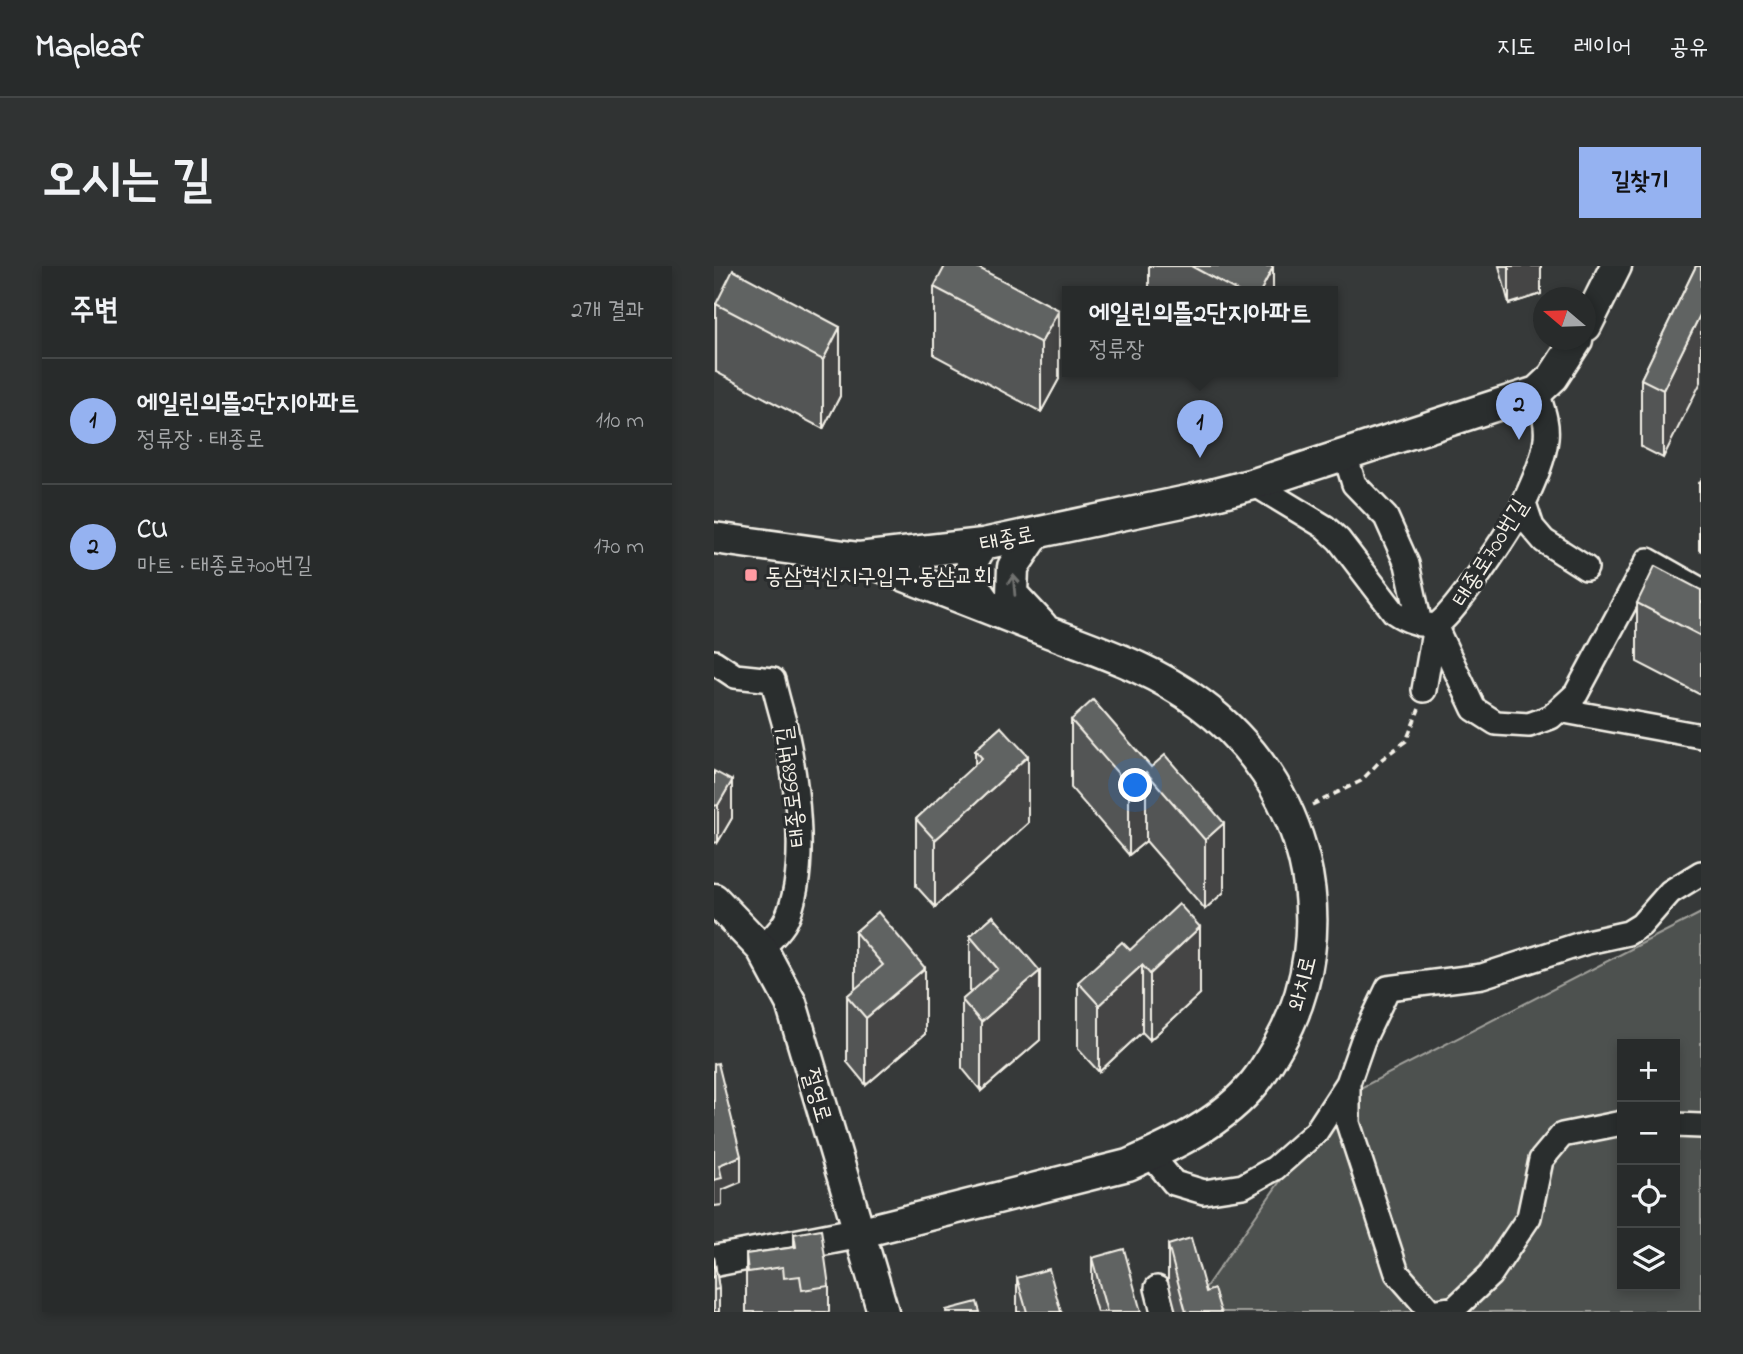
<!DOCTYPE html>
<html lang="ko">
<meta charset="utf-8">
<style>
:root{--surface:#282b2b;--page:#303333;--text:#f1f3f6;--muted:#a5a7a9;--line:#444747;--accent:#95b2f1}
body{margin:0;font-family:"Indie Flower","Poor Story",sans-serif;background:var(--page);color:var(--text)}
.controls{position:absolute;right:21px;bottom:21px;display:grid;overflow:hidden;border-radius:0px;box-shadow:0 4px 10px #0003}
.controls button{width:63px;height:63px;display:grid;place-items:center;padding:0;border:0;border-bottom:2px solid var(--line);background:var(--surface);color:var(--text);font:35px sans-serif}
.compass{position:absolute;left:819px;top:21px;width:63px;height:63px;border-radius:50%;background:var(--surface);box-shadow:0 4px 10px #0003;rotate:289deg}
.you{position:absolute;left:422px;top:520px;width:24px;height:24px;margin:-18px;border:5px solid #fff;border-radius:50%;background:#1a73e8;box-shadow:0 0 0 10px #1a73e833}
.badge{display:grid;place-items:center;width:46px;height:46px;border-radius:50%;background:var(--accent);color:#111;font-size:23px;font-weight:700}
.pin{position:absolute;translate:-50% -58px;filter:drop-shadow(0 2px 4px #0008)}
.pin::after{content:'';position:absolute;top:37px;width:24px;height:21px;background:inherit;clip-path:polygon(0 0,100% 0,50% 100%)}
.popup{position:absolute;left:348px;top:20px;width:276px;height:91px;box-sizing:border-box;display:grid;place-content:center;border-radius:0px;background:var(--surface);filter:drop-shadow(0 2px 5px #0005);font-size:23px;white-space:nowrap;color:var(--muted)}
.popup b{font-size:26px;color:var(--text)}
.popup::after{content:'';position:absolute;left:50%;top:100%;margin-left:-14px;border:14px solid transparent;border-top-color:var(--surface)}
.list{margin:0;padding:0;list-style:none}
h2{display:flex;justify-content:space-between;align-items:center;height:91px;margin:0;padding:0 28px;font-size:30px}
h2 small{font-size:23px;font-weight:400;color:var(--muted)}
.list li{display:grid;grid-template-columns:46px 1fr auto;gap:21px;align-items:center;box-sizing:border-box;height:126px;padding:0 28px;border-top:2px solid var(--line)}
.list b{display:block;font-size:26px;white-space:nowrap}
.list p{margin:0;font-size:23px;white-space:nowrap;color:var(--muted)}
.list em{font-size:23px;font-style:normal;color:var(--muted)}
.icon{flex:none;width:38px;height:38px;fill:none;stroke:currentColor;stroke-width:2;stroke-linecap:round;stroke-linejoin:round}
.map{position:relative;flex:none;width:987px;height:1046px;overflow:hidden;border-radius:0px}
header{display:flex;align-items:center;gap:42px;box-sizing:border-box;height:98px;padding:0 35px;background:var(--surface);border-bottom:2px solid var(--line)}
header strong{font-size:33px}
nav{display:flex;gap:38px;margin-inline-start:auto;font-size:24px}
.intro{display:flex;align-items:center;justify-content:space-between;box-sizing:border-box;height:168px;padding:0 42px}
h1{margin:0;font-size:49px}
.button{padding:18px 32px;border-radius:0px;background:var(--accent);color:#111;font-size:24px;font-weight:700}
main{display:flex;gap:42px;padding:0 42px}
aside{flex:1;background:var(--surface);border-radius:0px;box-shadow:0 4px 10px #0003}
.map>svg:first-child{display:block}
.green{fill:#4e514f;stroke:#a1a19c;stroke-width:2;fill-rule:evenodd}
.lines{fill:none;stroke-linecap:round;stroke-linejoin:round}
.minor-casing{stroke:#f4f1e8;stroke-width:28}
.major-casing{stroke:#f4f1e8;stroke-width:35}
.path{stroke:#f4f1e8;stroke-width:3.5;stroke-dasharray:7 5;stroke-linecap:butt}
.minor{stroke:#2a2d2e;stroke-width:23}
.major{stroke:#2a2d2e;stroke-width:30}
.wall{fill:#535554;stroke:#f4f1e8;stroke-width:2}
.shaded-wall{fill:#444545;stroke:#f4f1e8;stroke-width:2}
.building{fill:#616362;stroke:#f4f1e8;stroke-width:2}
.oneway{stroke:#71726f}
.poi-dot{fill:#ff9aa2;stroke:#2a2d2e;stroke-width:2.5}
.labels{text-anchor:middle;stroke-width:6;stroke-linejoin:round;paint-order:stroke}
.street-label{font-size:23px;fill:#f4f1e8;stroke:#2a2d2e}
.poi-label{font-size:23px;fill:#f4f1e8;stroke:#2a2d2e;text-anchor:start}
</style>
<header>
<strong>Mapleaf</strong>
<nav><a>지도</a><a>레이어</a><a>공유</a></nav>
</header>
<div class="intro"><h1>오시는 길</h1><a class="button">길찾기</a></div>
<main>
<aside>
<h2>주변<small>2개 결과</small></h2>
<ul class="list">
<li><span class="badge">1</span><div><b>에일린의뜰2단지아파트</b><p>정류장 · 태종로</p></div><em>110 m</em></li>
<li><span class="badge">2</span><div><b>CU</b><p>마트 · 태종로700번길</p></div><em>170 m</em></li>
</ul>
</aside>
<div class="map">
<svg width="987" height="1046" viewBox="0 0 987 1046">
<rect width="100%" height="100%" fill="#363939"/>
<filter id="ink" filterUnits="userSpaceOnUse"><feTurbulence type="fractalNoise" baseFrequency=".0143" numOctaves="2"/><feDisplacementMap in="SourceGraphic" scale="14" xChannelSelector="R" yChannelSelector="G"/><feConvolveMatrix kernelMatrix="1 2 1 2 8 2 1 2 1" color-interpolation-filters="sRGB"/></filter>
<g filter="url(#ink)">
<path class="green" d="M987,647V1046H509L487,1028L623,834ZM908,778H961V1020H908Z"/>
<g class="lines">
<defs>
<path id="minor" d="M631,188L640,218L672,251L693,298L706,358
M540,218L611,261L625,274L680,346C693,355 705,358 721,360
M810,237L818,261L830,275L872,302
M721,360L760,443L782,457L815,459L837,451L862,428L934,294L987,324
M721,360C739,351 800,259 809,239C818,219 830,194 832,173C834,156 828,142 823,126
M0,396L21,410L59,414C62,428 66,442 70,456C82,510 96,603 72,654C67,665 55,674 48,683
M710,424L721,360
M845,444L987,470
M908,857L848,869L827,894L815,951L776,1009L741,1042L717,1046L683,1007L634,857V817L649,774L674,722L768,710L873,676L914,667L927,659L956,626L987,607
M961,859L987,860
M437,889L460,917L490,926L529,920L561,902L602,866L634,817
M443,1022L449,1046"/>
<path id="major" d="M872,60L902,0
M322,267L299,301L298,328L328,360
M0,272L145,292L269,278L478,234L540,218L823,126L839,111L863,74
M269,278C248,307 256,317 276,343
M0,633L48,683L77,737L169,1046
M0,995L144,967L414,899C460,879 509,856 541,816C550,805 557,792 564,780C631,662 593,516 485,437C440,403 384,385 332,365C270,341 207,316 145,292"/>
</defs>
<use href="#minor" class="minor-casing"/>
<use href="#major" class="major-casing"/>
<path class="path" d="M598,539L647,515L668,493L692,475L705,443"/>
<use href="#minor" class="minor"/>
<use href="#major" class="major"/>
</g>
<path class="wall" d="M435,0H557L559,26H435Z
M785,0H827V28L795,38Z
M982,0L949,192L927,181V113Z
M220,21L345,44V113L327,146L220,89Z
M2,38L126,61V130L109,163L2,106Z
M987,214V285L985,284V217Z
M987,324V429L923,396V337Z
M357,454L437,501L510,557V626L491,643L432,575L415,589L357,522Z
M287,461L314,557L221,641L202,620V553L261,499V484Z
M0,505L18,552L4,576L0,577Z
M164,646L211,768L152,819L133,796V730L141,723V666Z
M279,650L326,774L267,825L248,802V734L256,727V670Z
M416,684L486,728L436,774L428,766L385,806L364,783V716Z
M80,968L115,1020V1046H32V988L80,981Z
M454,979L492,1026L507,1046H462L454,1015Z
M0,991L5,1023V1046H0Z
M378,992L427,1046H383L378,1029Z
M303,1012L347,1046H303Z"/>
<path class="shaded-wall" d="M795,0H827V28L795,38Z
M559,1V26H546Z
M345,44V113L327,146V77Z
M987,47V116L949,192V124Z
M126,61V130L109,163V94Z
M314,490V557L221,641V574Z
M432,506V575L415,589V520Z
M18,515V552L4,576V539Z
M510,557V626L491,643V574Z
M486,661V728L436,774V708Z
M428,699V766L385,806V739Z
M211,702V768L152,819V752Z
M326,705V774L267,825V756Z
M27,890V916L8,924V939L0,940V914L5,899Z"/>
<path class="building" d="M231,0H261L345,44L327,77L220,21Z
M477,0H557L559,1L546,26H525Z
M982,0H987V47L949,124L927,113Z
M19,4L126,61L109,94L2,38Z
M941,300L987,324V370L923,337Z
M379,434L437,501L451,489L510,557L491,574L432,506L415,520L357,454Z
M287,461L314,490L221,574L202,553L268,492L261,484Z
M0,505L18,515L4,539L0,540Z
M465,638L486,661L436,708L428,699L385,739L364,716L408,676L416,684Z
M164,646L211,702L152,752L133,730L169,699L141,666Z
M279,650L326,705L267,756L248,734L284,703L256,670Z
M4,797L27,890L5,899L8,912L0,914V798Z
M107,963L115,1020L88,1024L86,1010L70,1012L69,1001L34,1006L32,988L82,981L80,968Z
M477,972L492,1026L500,1023L507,1046H472L454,979Z
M410,983L427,1046H393L378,992Z
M0,991L5,1023L0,1024Z
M335,1003L347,1046H313L303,1012Z
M263,1036L266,1046H232V1044Z"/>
<defs><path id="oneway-shaft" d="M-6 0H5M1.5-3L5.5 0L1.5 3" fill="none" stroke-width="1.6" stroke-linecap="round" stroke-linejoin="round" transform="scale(1.75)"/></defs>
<use class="oneway" href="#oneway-shaft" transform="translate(300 319) rotate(-95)"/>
</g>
<rect class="poi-dot" x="30" y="302" width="14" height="14" rx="3.5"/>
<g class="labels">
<g class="street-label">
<text transform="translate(293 272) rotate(-11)" y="8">태종로</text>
<text transform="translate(775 286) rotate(-58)" y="8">태종로700번길</text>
<text transform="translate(76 521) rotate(-97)" y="8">태종로668번길</text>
<text transform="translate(587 717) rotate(-76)" y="8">와치로</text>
<text transform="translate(104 829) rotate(74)" y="8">절영로</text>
</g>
<g class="poi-label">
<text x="51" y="317">동삼혁신지구입구.동삼교회</text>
</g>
</g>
</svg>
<div class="controls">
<button>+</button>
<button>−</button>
<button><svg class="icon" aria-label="locate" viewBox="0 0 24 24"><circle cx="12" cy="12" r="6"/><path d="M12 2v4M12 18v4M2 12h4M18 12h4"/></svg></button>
<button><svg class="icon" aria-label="layers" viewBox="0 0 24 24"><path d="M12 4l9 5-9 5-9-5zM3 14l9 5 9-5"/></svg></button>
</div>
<svg class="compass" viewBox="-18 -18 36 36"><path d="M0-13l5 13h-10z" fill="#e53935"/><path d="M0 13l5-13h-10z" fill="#a5a7a9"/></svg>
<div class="you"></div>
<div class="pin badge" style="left:486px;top:192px">1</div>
<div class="popup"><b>에일린의뜰2단지아파트</b>정류장</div>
<div class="pin badge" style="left:805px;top:174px">2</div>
</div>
</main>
